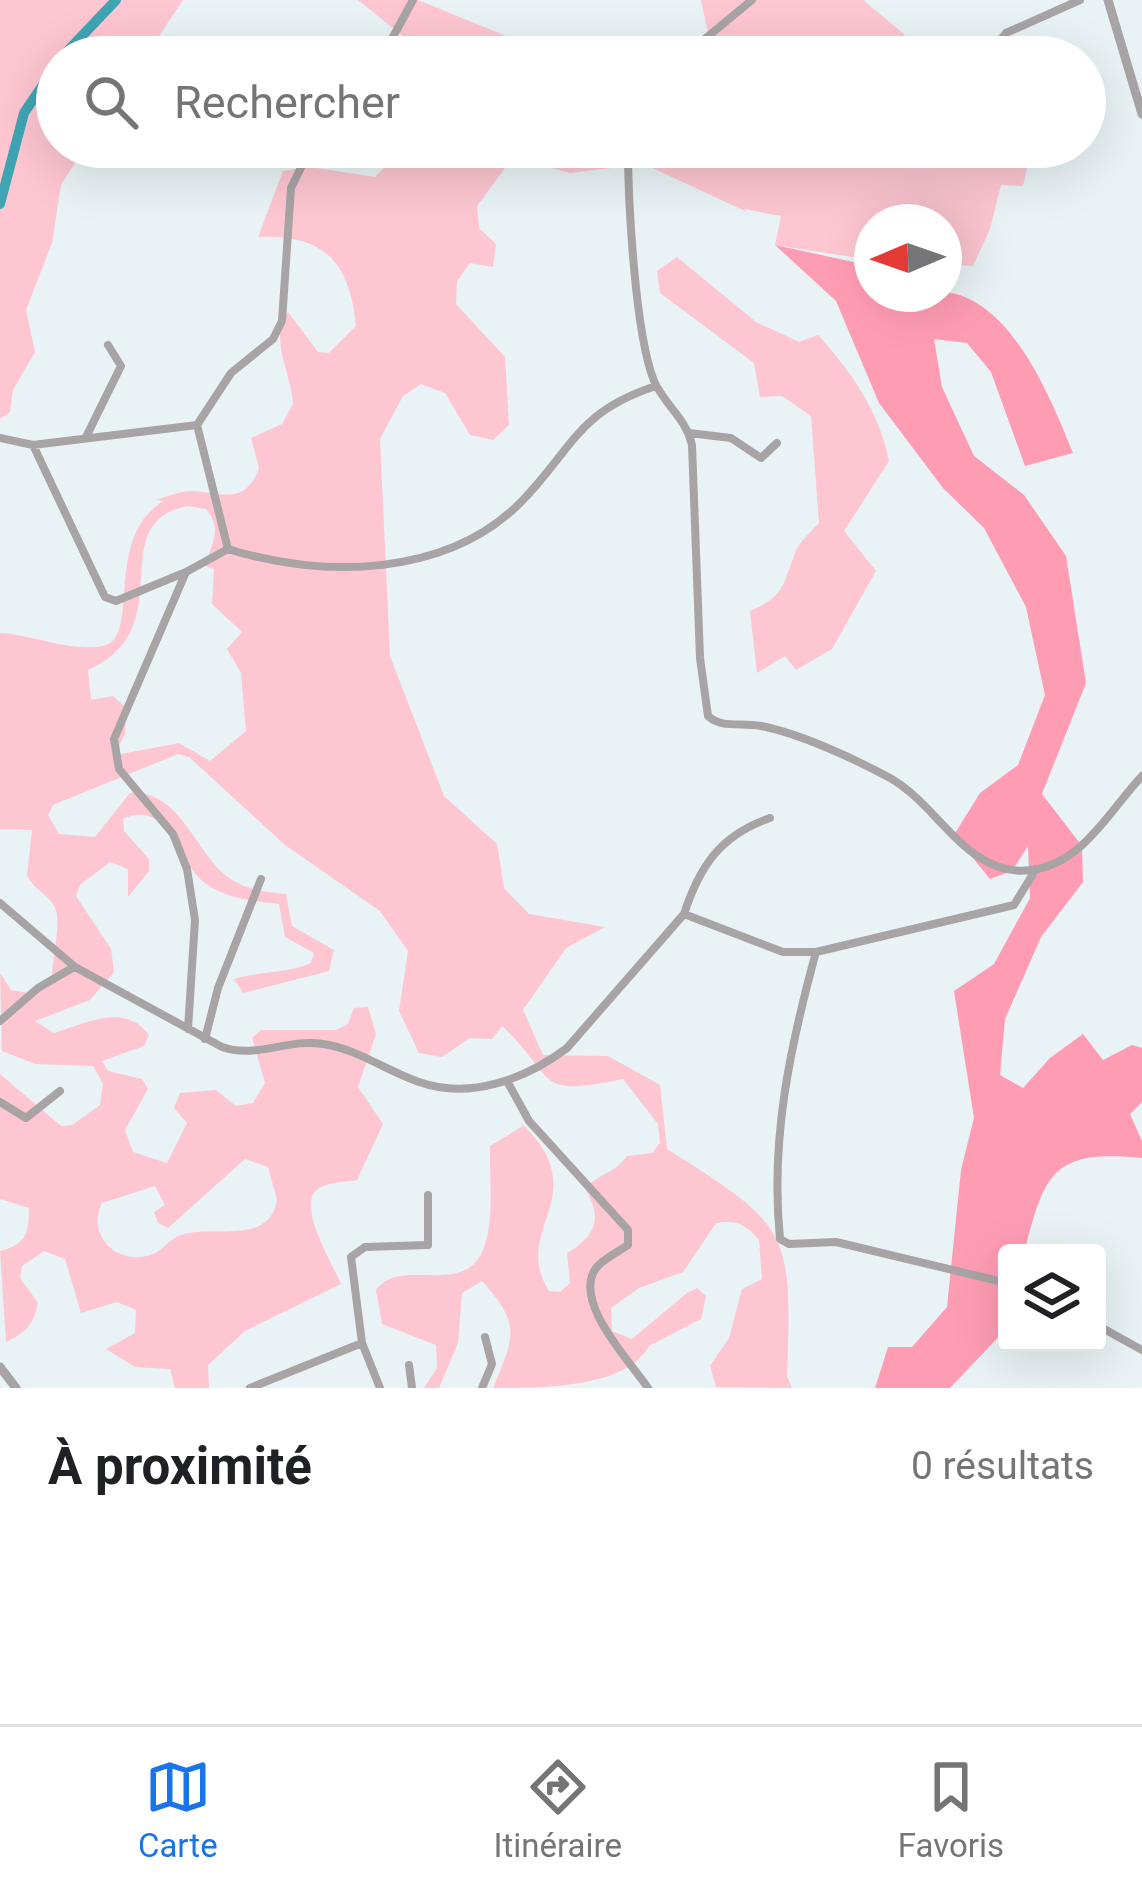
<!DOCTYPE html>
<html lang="fr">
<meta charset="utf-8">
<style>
:root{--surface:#fff;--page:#f6f6f6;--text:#202124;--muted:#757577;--line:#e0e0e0;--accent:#1a73e8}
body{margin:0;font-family:Roboto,sans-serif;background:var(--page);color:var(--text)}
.controls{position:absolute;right:36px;bottom:36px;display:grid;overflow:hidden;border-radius:12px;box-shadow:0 12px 48px #0002}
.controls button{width:108px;height:108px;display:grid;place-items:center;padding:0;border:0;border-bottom:3px solid var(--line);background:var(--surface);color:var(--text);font:60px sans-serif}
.compass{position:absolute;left:854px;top:204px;width:108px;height:108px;border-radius:50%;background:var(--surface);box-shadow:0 12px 48px #0002;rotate:268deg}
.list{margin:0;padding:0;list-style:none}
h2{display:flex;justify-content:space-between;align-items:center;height:156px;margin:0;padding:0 48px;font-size:51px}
h2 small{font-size:39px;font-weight:400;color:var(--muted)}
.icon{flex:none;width:66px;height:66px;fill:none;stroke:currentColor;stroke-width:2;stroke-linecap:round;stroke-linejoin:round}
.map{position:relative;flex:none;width:1142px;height:1388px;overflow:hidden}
.search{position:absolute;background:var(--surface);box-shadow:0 12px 48px #0002;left:36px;right:36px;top:36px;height:132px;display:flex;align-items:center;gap:30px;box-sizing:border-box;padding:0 42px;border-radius:66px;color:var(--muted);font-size:45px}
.sheet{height:336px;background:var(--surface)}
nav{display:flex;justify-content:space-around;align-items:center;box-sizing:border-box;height:168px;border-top:3px solid var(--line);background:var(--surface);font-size:33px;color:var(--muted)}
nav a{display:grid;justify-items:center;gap:6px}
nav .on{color:var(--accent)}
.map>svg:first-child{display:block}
.green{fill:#fdc6d1;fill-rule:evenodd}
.forest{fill:#fe9cb3}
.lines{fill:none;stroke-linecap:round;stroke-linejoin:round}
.river{stroke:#3fa5b3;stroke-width:10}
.minor{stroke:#a8a3a4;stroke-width:8}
.tertiary{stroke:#a8a3a4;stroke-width:9}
</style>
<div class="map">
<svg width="1142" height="1388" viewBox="0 0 1142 1388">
<rect width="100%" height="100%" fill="#e9f3f5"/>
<path class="green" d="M0,0H183L145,57H57V147H85L61,185L52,243L26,310L35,352L13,390L10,412L0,419Z
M358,0H418L558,57H429Z
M701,0H863L904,34L909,57H713Z
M404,147H933C964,166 1000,136 1031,151L1023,186L1001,185L990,229L973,266L944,264V222H872V260L775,245L781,216L744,209L747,212L644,164L570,173L526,161L505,168L477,206L479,228L496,244L493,267L470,263L457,281L456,304L505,357L509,425L493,440L470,435L445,393L421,384L403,396L380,439L390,656L444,796L497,844L504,888L529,914L605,927L566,948L523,1010L543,1055L608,1056L660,1085L667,1149C791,1227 792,1231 787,1376L792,1388L716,1387L710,1366L729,1338L742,1289L762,1279L759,1240C746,1224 736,1220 716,1223L683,1272L639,1288L611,1308L612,1331L632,1339L687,1293L697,1288L706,1296L701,1319L649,1346C626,1388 543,1388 493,1388C515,1336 521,1324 482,1281L462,1293L458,1343L439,1388H424L437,1368L436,1345L382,1324L376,1290C400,1256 463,1298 483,1250C495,1222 489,1176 490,1146L523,1126L519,1121C599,1195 509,1228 549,1291L560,1292L570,1283L567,1253C596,1237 603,1217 585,1189C598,1174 615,1173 627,1156L652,1153L660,1143L658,1124L623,1079C532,1098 559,1080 502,1026L492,1039L470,1038L442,1057L419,1053L399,1011L408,951L380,911L285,845L189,757L178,754L53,805L48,815L59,834L95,837L130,793C177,789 194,847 223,873C241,889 263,892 286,894L292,926L334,950L329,971L243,993L234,979C259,971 291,973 311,963L314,953L285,937L279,904C254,901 226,899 205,883C178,863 169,798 123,819L124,831L149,859V871L128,897V869L110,862L80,885L76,896L111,949L114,972L90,1000L35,1021L54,1033C86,1023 125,1002 149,1035L144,1046L102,1061L108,1071L142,1079L148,1089L125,1130L133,1152L167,1163L187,1123L174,1108L180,1093L216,1090L236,1106L253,1103L265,1083L252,1038L261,1030H336L348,1024L354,1008L368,1007L376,1034L358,1087L383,1124L357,1180C346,1182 329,1182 319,1188C294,1203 333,1263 341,1284L245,1331L208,1365L209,1388H175L170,1369L135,1367L106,1349L135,1333L136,1310L117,1302L81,1313L65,1259L44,1251L22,1266L20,1278L38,1303C33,1326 26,1332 6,1342L0,1251C26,1245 29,1233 29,1208L0,1199V1074L61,1126L72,1125L100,1105L103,1084L93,1066L35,1064L2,1051L0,973L11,990L34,994L52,981C51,958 64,919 53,904C45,892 33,889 27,875L32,830L0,829V633C35,635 68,652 103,646C142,639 102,536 164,501L155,500C167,497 181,490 194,491C224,494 246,504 259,468L251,438L282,424L293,404C292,373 268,341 288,312L318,352L329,353L356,326C350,264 326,234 258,237L283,171L310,167L375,177ZM188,506L206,509C224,531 210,543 206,566L214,569L212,604L242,632L227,649L241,673L246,731L210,761L179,743L121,754L117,750L125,734L126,708L113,696L91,700L88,670C184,628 100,523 188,506ZM245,1159L268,1167L277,1200C269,1247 212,1224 181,1235C170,1238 162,1252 150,1255C117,1266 86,1235 102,1203L155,1186L165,1205L154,1212L158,1223L168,1228Z
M677,257L756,322L799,342L818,335C851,371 880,413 889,461L844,531L876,571L832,649L796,670L785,656L757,673L750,611C784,597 783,585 795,553C799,542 811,532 819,523L811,416L782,396L760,397L754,363L660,293L657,271Z"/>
<path class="forest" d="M775,245L872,266V294C895,294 925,291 945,292C1012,299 1052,401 1073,453L1025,466L991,372L967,343L934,339L942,387L974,456L1024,495L1066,556L1086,683L1042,794L1082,846L1083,882L1041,937L1005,1019L1000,1075L1023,1088L1050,1058L1083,1034L1103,1060L1132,1045L1142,1048V1102L1130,1114L1142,1141V1158C1051,1149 1045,1174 1024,1253H1007V1328L950,1388H875L888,1347H912L947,1307L961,1170L974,1118L954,991L994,964L1030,898L1028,846L1012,871L990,879L954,835L980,793L1018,765L1045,695L1026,607L984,528L943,488L879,403L836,301Z"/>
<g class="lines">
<path class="river" d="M62,57L116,0
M0,204L24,113L57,64"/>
<path class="minor" d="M382,57L413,0
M683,57L752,0
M1001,57L997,44L1006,33L1080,0
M628,147C628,201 635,333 654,381C664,404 686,418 692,445L700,658L708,716C722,729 742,722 761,726C801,734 853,758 890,778C940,806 968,879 1032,870C1083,863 1109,811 1142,776
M197,425L231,373L273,339L282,321L291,188L311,147
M689,433L731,438L761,458L777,443
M86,437L121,366L108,345
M0,438L33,445L197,425L228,549C323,579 447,577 521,502C573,449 576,412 656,386
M33,445L105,597L116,601L186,572
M0,903L75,967L222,1047C256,1059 289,1038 323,1044C358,1049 386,1071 419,1082C470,1100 526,1079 567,1048L684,914L783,952H816L1014,905L1036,869
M684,914C700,865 721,835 770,818
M816,952C790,1047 770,1140 780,1239L789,1244L836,1242L1007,1283
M0,1021L38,988L74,967
M188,1029L195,920L187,869L173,834L119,769L114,739L186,572L228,549
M205,1039L218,988L261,879
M507,1081L529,1121L628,1230V1245C618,1252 603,1259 596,1268C572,1302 630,1361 648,1388
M0,1102L26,1118L60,1091
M1097,1325L1142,1350
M409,1365L412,1388
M250,1388L362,1343
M380,1388L362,1343L351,1257L365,1247L428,1245V1195
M482,1388L492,1364L485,1337"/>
<path class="tertiary" d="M1108,0L1142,114
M0,1367L16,1388"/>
</g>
</svg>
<div class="controls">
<button><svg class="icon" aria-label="layers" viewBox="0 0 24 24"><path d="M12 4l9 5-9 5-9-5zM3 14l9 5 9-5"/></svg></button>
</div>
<svg class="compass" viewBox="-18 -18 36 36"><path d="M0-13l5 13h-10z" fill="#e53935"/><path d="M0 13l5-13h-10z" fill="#757577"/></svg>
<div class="search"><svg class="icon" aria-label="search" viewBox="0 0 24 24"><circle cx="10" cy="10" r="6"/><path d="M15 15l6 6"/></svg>Rechercher</div>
</div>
<section class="sheet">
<h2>À proximité<small>0 résultats</small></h2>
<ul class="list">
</ul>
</section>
<nav>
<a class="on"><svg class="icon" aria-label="map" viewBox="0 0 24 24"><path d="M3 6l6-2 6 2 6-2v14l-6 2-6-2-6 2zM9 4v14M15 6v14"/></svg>Carte</a>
<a><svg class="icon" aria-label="directions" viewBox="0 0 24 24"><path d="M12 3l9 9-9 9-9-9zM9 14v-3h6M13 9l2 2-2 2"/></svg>Itinéraire</a>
<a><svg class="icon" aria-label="saved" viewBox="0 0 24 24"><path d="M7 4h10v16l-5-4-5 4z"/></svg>Favoris</a>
</nav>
